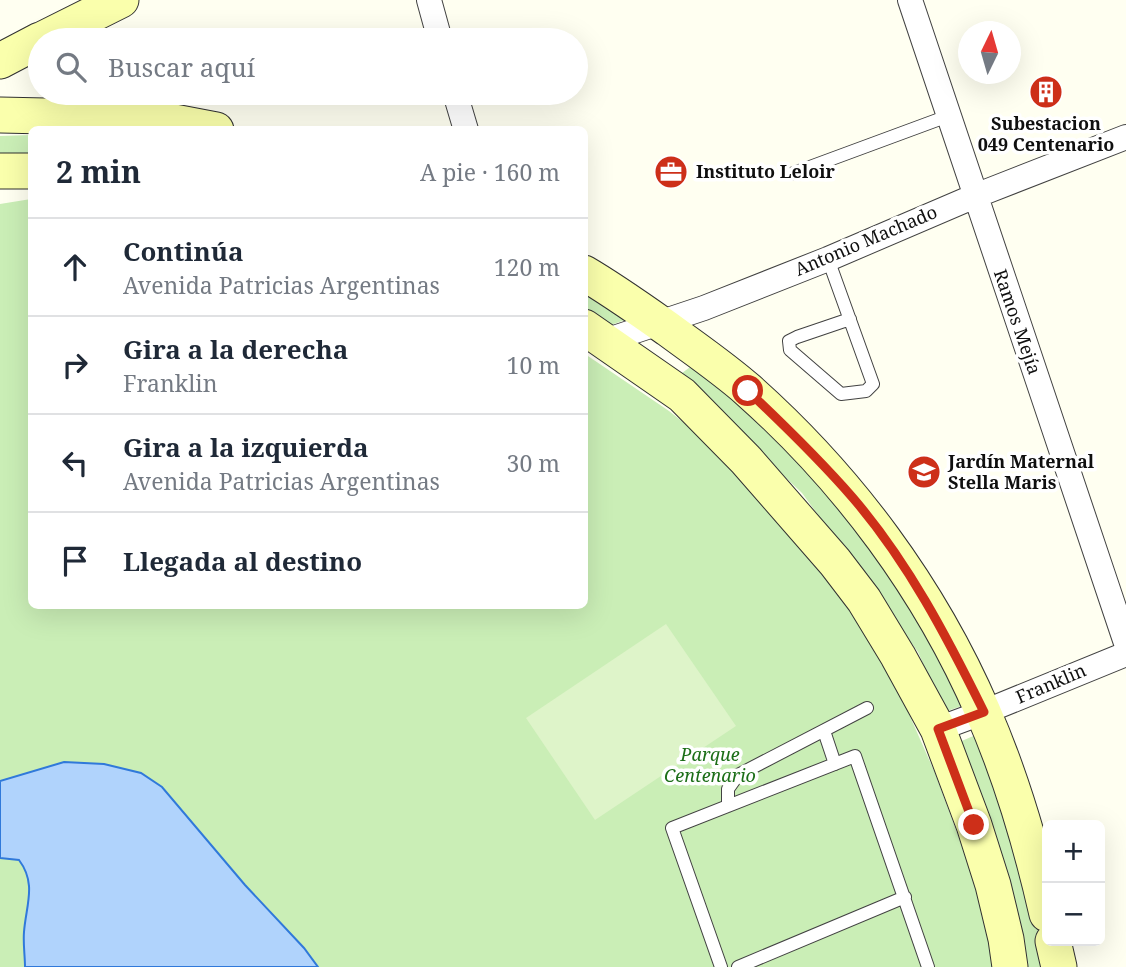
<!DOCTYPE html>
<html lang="es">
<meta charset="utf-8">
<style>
:root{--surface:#fff;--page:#f2f2f3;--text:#1f2937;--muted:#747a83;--line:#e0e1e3}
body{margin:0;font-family:"Noto Serif",serif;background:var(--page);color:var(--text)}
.controls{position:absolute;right:21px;bottom:21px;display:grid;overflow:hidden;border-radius:10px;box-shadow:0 7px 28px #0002}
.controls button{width:63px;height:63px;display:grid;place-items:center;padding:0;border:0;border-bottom:2px solid var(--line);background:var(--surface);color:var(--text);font:35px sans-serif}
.compass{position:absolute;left:958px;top:21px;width:63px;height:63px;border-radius:50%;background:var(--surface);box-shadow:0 7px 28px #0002;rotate:5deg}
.stop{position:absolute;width:21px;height:21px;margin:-16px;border:5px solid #cd2f19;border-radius:50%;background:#fff}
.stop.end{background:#cd2f19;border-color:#fff;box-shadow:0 2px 7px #0008}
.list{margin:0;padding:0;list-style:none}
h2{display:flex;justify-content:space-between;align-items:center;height:91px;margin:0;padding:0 28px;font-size:30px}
h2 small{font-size:23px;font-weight:400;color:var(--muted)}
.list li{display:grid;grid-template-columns:46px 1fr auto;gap:21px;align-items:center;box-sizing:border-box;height:98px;padding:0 28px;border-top:2px solid var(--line)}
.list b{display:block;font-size:26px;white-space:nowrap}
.list p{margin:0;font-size:23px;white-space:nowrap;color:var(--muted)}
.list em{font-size:23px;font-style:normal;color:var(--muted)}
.icon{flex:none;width:38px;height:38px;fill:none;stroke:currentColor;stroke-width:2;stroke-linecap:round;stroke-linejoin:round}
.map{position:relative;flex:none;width:1126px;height:967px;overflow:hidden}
.search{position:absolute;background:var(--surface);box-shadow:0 7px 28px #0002;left:28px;top:28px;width:560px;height:77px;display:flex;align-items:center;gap:18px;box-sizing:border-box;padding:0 24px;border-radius:38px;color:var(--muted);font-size:26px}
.panel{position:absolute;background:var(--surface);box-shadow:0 7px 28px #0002;left:28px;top:126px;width:560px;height:483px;border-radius:10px}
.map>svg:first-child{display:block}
.green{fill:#caeeb6}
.pitch{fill:#def4c9}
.water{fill:#b0d3fc;stroke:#3079da;stroke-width:2}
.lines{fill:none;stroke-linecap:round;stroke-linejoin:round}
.service-casing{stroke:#424242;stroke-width:14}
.minor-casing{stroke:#424242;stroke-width:26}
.secondary-casing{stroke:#313131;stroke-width:37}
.service{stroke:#fff;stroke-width:12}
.minor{stroke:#fff;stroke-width:24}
.secondary{stroke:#faffac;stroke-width:35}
.route{stroke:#cd2f19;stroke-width:9}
.labels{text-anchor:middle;stroke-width:7;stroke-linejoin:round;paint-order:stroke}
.poi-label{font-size:18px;font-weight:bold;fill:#0f0f0f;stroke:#fff;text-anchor:start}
.street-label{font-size:18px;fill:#0f0f0f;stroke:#fff}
.park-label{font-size:18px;font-style:italic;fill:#1c6e18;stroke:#fff}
</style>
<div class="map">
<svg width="1126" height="967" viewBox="0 0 1126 967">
<rect width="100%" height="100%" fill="#fffff1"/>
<path class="green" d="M31,135V161L0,159V136Z
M31,199L32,606H584L585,354L669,411L742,469L867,619L935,773L976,884L997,967H0V204Z
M584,281L644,313L611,325L585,308Z
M697,362L817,470L974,702L944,712L918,652L802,493L678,376Z
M978,734L1027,874L1046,967H1020L957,743Z"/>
<path class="pitch" d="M666,624L736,726L595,820L526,718Z"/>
<path class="water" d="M64,762L104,764L141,773L162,787L245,885L304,948L318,967H25C25,956 23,944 24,932C26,905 37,884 19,860L0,858V781Z"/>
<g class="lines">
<defs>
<path id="service" d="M791,174L948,116
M828,259L873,384L866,391L841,394L790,350L789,341L797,337L850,319
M824,731L835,764
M728,806V789L738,775L867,708
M721,967L672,828L855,756L928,967
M738,967L905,897"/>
<path id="minor" d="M429,0L440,40
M910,0L1126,643
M455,93L466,130
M605,341L704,308L828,259L975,196L1126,137
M938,729L984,712L1126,654"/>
<path id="secondary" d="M41,40L121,0
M0,61L40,40
M0,115L137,118L174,122L216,130
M0,171H32
M584,273C613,290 641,310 668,329C695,349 723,368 748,390C848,479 930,589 983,712C1010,774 1032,848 1047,914
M584,327L682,395L746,460L835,562L864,600L898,656L938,729L974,825L993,885L1006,939L1010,967
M1053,941L1059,967"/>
</defs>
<use href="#service" class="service-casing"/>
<use href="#minor" class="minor-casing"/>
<use href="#secondary" class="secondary-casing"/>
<use href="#service" class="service"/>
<use href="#minor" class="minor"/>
<use href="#secondary" class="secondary"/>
</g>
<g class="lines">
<path class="route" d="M748,391C784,425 820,460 853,498C908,562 947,637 984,712L938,729L974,825"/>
</g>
<defs>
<symbol id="building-disc" viewBox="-11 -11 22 22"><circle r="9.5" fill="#cd2f19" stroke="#fff"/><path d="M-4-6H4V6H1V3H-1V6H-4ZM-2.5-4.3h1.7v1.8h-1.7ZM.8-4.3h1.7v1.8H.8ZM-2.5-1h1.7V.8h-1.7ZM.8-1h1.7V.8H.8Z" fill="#fff"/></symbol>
<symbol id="office-disc" viewBox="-11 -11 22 22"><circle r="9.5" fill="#cd2f19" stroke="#fff"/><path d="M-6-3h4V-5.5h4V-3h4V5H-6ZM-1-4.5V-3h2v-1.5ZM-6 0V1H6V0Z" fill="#fff"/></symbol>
<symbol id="school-disc" viewBox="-11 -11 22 22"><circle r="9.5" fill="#cd2f19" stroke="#fff"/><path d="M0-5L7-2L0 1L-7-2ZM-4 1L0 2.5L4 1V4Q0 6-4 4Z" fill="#fff"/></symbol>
</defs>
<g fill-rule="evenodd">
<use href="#building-disc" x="1027" y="73" width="38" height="38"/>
<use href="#office-disc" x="652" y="153" width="38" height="38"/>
<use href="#school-disc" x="905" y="453" width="38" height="38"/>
</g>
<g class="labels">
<g class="poi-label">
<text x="1046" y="130" text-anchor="middle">Subestacion<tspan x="1046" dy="21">049 Centenario</tspan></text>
<text x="696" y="178">Instituto Leloir</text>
<text x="948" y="468">Jardín Maternal<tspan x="948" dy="21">Stella Maris</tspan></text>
</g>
<g class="street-label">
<text transform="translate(866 241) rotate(-23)" y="6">Antonio Machado</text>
<text transform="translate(1017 322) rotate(71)" y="6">Ramos Mejía</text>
<text transform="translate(1051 684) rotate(-23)" y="6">Franklin</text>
</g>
<g class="park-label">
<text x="710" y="761">Parque<tspan x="710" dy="21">Centenario</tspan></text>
</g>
</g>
</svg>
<div class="controls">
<button>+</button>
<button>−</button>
</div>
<svg class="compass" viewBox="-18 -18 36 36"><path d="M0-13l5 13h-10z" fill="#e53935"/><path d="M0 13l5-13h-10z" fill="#747a83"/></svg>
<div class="stop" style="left:748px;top:391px"></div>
<div class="stop end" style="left:974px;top:825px"></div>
<div class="search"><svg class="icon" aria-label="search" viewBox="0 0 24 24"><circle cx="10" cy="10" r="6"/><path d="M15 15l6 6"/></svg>Buscar aquí</div>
<section class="panel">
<h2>2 min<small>A pie · 160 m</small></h2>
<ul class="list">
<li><svg class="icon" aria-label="ahead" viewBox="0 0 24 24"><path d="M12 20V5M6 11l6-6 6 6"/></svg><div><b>Continúa</b><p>Avenida Patricias Argentinas</p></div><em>120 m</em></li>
<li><svg class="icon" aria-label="right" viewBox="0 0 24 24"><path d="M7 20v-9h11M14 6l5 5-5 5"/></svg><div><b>Gira a la derecha</b><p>Franklin</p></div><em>10 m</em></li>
<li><svg class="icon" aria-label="left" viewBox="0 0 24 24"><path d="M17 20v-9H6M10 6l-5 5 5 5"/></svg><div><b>Gira a la izquierda</b><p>Avenida Patricias Argentinas</p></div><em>30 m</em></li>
<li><svg class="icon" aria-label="arrive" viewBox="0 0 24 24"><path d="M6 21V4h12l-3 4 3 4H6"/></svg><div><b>Llegada al destino</b></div></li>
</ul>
</section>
</div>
